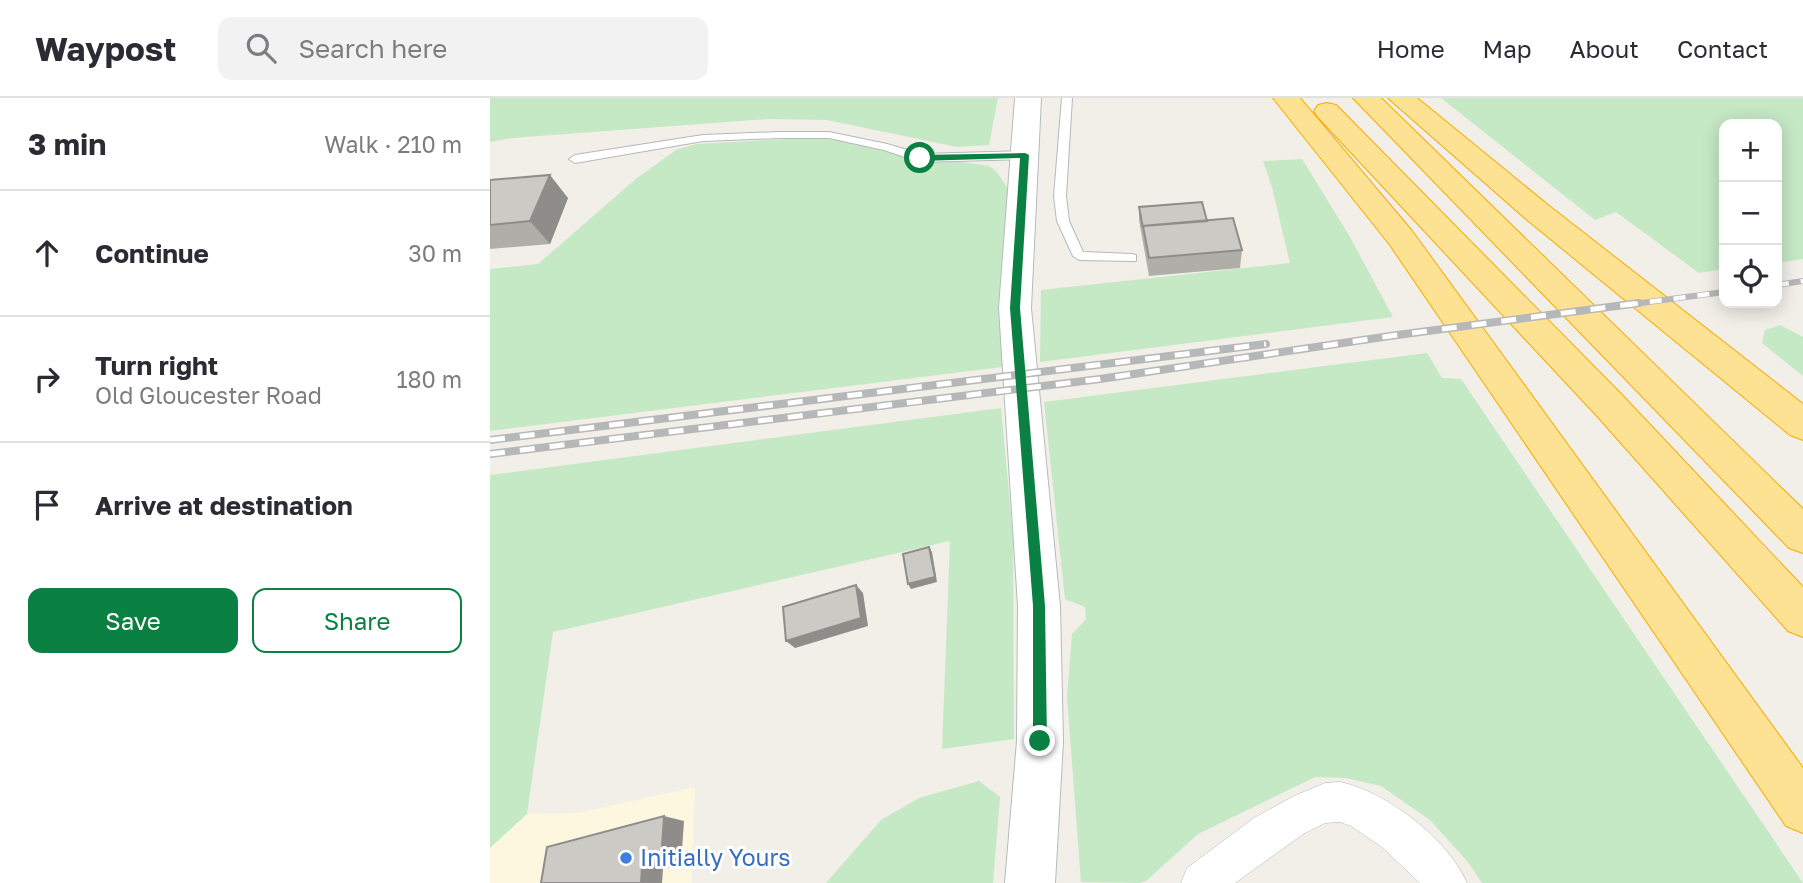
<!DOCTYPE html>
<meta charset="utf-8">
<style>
:root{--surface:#fff;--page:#f2f2f3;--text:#2b2b33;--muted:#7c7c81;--line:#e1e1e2;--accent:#0b8043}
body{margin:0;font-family:"Golos Text",sans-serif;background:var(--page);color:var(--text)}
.controls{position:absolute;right:21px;top:21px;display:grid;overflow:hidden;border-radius:14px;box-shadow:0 4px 18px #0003}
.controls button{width:63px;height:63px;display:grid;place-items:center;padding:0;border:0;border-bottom:2px solid var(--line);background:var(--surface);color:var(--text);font:35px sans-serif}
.stop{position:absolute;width:21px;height:21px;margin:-16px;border:5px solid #0b8043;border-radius:50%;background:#fff}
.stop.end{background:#0b8043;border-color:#fff;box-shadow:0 2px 7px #0008}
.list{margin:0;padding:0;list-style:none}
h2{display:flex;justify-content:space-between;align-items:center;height:91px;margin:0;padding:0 28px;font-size:30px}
h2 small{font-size:23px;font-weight:400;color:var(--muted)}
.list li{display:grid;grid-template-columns:46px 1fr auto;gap:21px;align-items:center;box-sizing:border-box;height:126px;padding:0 28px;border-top:2px solid var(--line)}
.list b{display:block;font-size:26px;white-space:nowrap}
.list p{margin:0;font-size:23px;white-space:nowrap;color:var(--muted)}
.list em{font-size:23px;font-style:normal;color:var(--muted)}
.actions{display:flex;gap:14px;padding:21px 28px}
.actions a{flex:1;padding:16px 0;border:2px solid var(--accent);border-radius:14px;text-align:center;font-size:24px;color:var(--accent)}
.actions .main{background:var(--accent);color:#fff}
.icon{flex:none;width:38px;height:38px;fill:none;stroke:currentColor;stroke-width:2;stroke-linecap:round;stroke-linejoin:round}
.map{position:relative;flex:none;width:1313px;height:785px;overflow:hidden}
header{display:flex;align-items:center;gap:42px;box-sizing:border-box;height:98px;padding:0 35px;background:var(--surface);border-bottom:2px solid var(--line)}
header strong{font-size:33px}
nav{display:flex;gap:38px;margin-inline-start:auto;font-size:24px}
.search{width:490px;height:63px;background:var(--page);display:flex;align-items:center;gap:18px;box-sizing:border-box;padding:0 24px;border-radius:14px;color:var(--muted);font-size:26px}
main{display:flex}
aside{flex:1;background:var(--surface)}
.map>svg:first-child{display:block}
.commercial{fill:#fef7e0}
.green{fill:#c5e8c5}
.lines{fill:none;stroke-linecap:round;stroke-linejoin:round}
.service-casing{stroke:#b5b8bc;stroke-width:2}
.minor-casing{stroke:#b5b8bc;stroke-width:1}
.secondary-casing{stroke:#b6babf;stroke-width:2}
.motorway-casing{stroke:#f9ab00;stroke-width:2}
.service{fill:#fff;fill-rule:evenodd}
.minor{fill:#fff;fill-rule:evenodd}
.secondary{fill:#fff;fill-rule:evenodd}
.motorway{fill:#fde293;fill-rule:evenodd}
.rail-far1-casing{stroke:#b6b7b8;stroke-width:6}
.rail-casing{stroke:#b6b7b8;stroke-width:8}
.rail-far1{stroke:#fff;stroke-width:4.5;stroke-dasharray:12;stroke-linecap:butt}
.rail{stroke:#fff;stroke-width:5;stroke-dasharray:15;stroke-linecap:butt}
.wall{fill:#afaea9}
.shaded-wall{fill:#8f8d8a}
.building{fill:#cccac5;stroke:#8f8d8a;stroke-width:2}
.route{fill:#0b8043}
.shop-dot{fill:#3f7fe0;stroke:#fff;stroke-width:2.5}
.labels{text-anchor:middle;stroke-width:6;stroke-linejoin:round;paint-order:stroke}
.near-shop-label{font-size:23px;fill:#366cbe;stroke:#fff;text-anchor:start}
</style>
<header>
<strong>Waypost</strong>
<div class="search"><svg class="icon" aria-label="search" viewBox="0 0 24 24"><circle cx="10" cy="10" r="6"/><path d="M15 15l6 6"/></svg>Search here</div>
<nav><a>Home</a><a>Map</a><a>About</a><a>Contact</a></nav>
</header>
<main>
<aside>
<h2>3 min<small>Walk · 210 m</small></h2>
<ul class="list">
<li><svg class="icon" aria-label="ahead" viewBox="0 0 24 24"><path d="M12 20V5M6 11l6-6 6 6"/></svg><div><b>Continue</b></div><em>30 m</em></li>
<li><svg class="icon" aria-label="right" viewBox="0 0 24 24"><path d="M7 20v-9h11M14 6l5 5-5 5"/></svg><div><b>Turn right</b><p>Old Gloucester Road</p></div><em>180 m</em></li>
<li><svg class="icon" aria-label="arrive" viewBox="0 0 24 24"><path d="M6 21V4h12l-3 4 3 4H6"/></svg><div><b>Arrive at destination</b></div></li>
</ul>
<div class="actions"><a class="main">Save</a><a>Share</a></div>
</aside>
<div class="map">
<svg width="1313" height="785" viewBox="0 0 1313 785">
<rect width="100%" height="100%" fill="#f1efe8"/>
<path class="commercial" d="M205,689L202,785H0V750L37,716L88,715Z"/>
<path class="green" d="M0,0H508L499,47L467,49L337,22L279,21L22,40L0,44Z
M951,0H1313V161L1287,165V26H1234V171L1209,175L1126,114L1105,122Z
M316,40L351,42L428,62L473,64L499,68L506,73L517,89V157L512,269L0,333V171L48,166L147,80L186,52L206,46Z
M812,61L860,139L903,219L550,264L551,192L800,165L782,89L773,63Z
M1290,227L1313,239V278L1272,245L1275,232Z
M937,255L952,280L971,281L1313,785H992L978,764L940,722L891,688L856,680L825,679L708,736L656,783L649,785L591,784L577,599L582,536L596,521L595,509L575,501L554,304Z
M511,310L523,438L524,641L452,651L460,443L63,534L37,716L0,750V377Z
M489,683L510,699L503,785H336L391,722L429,700Z"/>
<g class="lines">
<defs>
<path id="service" d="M572,0H582L576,98L579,123L593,154L641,156L646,157V163L589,162L583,158L567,123L564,98Z
M289,34H339L397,46L431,56L535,53L541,57L535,61L430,64L394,52L339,40H289L213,43L85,65L79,61L85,57L213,37Z"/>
<path id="minor" d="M850,684C896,693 959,742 977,785H930L892,749L861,728L850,724L835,725L813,736L745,785H691L697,770L764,720L804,698L835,685Z"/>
<path id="secondary" d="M525,0H551L541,210L570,508L573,643L565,785H515L527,643L528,508L509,210Z"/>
<path id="motorway" d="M783,0H810L922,133L1313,670V735L1296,728L900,147Z
M863,0H891L1313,411V455L1299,450Z
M898,0H927L1058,107L1313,306V342L1300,337L1036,121Z
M837,5L846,7L1133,298L1313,489V539L1298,533L1107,318L828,19L824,13L828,7Z"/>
</defs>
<use href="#service" class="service-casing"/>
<use href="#minor" class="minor-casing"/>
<use href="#secondary" class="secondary-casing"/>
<use href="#motorway" class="motorway-casing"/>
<use href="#service" class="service"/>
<use href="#minor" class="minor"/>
<use href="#secondary" class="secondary"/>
<use href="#motorway" class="motorway"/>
<defs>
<path id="rail-far1" d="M1287,187L1313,183
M1136,207L1234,194"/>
<path id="rail" d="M0,342L776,246
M0,356L610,281L900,238L1149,205"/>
</defs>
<use href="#rail-far1" class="rail-far1-casing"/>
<use href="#rail" class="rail-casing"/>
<use href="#rail-far1" class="rail-far1"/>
<use href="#rail" class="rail"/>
</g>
<path class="wall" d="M0,82L78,100L60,146L0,151Z
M649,109L717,123L752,152L750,170L659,178L649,122Z"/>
<path class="shaded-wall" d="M60,77L78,100L60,146L40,123Z
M439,449L442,454L447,484L421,491L418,486Z
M366,487L373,495L378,528L305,550L296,543Z
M174,718L194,723L191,766L173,771L172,785H151L152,768Z"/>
<path class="building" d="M60,77L40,123L0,127V82Z
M712,104L717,123L653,128V130L649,109Z
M743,120L752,152L659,160L653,128Z
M439,449L445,479L418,486L413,456Z
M366,487L371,520L296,543L293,509Z
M174,718L171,764L152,768L151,785H51L57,749Z"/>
<path class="route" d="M535,55L539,57L530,210L555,508L557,643L550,650L543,643V508L520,210L530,60L430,63L426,60L430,57Z"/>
<circle class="shop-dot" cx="136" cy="760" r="7"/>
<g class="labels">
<g class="near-shop-label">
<text x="150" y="768">Initially Yours</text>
</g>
</g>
</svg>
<div class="controls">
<button>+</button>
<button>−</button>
<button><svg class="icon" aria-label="locate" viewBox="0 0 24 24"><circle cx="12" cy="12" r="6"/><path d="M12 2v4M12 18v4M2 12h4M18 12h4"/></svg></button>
</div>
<div class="stop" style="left:430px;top:60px"></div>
<div class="stop end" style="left:550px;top:643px"></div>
</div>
</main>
